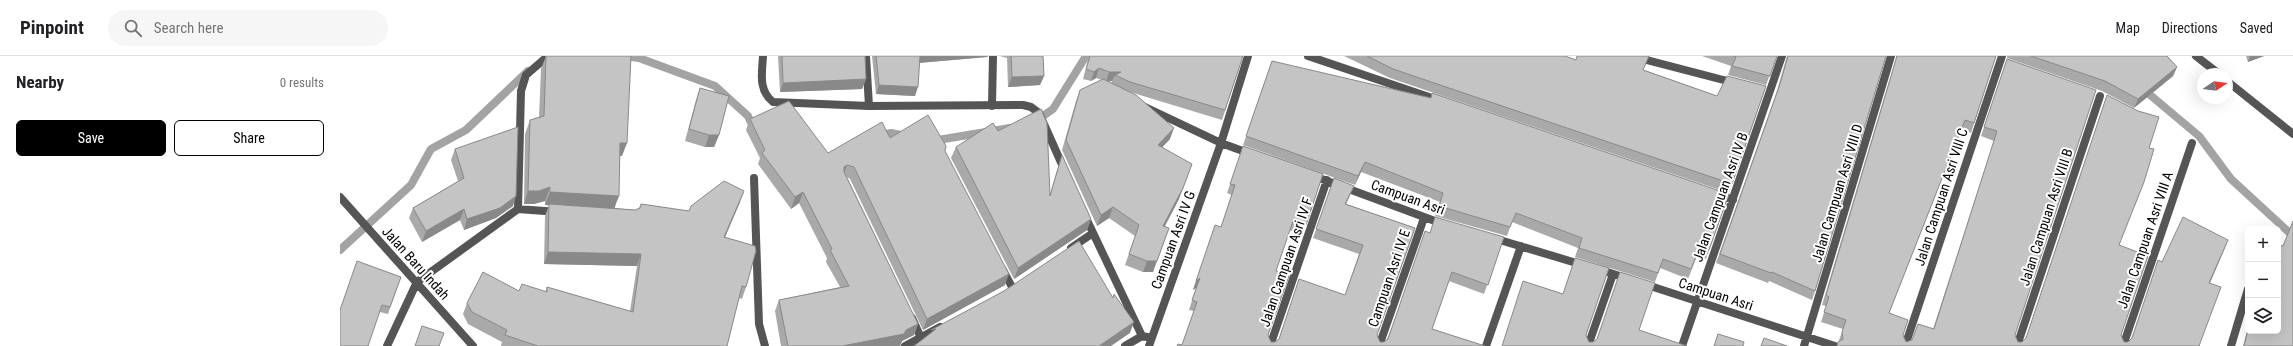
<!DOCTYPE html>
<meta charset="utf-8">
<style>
:root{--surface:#fff;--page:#f6f6f6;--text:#202124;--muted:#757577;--line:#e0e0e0;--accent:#000}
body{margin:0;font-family:"Roboto Condensed",sans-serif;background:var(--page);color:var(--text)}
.controls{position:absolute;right:12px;bottom:12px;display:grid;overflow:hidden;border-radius:6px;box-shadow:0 4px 16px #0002}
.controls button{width:36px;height:36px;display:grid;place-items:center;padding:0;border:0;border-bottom:1px solid var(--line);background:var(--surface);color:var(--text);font:20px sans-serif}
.compass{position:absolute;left:1857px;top:12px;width:36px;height:36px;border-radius:50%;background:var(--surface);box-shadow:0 4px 16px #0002;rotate:77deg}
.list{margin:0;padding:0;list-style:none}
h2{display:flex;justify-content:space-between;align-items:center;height:52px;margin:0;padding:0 16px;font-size:17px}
h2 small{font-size:13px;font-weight:400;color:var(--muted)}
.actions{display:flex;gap:8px;padding:12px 16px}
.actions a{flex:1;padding:9px 0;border:1px solid var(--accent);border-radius:6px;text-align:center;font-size:14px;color:var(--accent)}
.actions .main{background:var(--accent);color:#fff}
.icon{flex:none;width:22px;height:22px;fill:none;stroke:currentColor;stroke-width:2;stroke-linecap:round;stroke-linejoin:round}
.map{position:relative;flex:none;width:1953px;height:290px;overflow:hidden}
header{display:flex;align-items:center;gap:24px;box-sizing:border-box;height:56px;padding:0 20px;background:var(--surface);border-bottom:1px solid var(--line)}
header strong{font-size:19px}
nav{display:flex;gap:22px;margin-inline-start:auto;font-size:14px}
.search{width:280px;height:36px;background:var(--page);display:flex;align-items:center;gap:10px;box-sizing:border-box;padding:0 14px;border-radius:22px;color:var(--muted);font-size:15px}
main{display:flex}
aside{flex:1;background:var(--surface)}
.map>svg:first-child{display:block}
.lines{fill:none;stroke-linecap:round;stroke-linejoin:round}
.stream{stroke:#a3a3a3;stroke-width:8}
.street{stroke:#555;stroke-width:8}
.wall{fill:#a9a9a9;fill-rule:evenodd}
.shaded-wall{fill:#898989}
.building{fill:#c4c4c4;stroke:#898989}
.labels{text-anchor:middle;stroke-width:4;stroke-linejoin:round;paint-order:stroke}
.street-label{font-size:14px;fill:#000;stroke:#fff}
</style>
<header>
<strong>Pinpoint</strong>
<div class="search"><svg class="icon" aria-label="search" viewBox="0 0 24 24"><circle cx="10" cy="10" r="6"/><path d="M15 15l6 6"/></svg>Search here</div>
<nav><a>Map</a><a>Directions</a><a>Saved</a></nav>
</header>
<main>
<aside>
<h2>Nearby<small>0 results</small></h2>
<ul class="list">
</ul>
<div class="actions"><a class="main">Save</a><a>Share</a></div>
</aside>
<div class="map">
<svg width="1953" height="290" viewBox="0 0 1953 290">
<rect width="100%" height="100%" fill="#fff"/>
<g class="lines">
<path class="stream" d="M284,0L299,2L375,30L408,60L414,73
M1803,33L1859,80L1891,123L1953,180
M696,65L713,53L746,0
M538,80L551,77L566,80
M592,85L670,72
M0,194L71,129L91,93L126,74L188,15"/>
<path class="street" d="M423,0C422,17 418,34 433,46L529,50L683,49L691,51L699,57L724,113
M526,0L529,50
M968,0L1098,44
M1291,0L1395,27
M1856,0L1879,18
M1887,25L1953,78
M652,50L653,0
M805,51L881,87L911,98
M971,119L1103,168
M414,122L419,268L425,290
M1378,138L1393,144
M0,141L133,290
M178,153L181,35L186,19L208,0
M745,160L802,280
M1153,182L1243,209
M731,192L753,177
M1258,213L1289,223
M663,214L672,231
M1304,228L1495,290
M572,262L581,282
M47,290L77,226L178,153L218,156
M565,290L600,271
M785,290L802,280L807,281
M809,290L881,87L908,0
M930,290L987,124
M1039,290L1084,162
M1146,290L1181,190
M1248,290L1273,218
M1342,290L1442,0
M1464,290L1551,0
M1565,290L1662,0
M1677,290L1760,40
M1783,290L1852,87
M1891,290L1908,233"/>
</g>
<path class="wall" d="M206,0L282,100H280L275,152L295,154L299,152L301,148L349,155L400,146L385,181L406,231L402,243L399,242L387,290H161L162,286L128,268L123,258L127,247L179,235L205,236L207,231L290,255L297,210L204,208L205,160L209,149H205V145L194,148H184L185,78L190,64L199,61L201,13Z
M438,0H525L526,23L522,33L440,36Z
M532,0H648L647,1L579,7L575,40L536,38Z
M660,0H703L704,20L700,29L668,31L667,2Z
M749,0H903L882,64L790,36L830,83L822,91L839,143L825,170L813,216H803L785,209L795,180L769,162L757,170L722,94L736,45L740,34L762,24L756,22L751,25L743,23ZM771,25H772L771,28L767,26Z
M1004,0H1225L1235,4L1304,14L1377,40L1426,30L1389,137L1050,22Z
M1362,0H1437L1426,29L1388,19L1391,10Z
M1447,0H1546L1475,235L1472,244L1429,225L1428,227L1376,207L1436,38Z
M1556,0H1656L1631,77L1621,73L1549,257L1563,279L1566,286L1572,284L1593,273L1654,85L1641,80L1664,13L1675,279L1678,286H1682L1685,283L1809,92L1779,189L1781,279L1784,286H1788L1791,283L1822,206L1888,184L1870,227L1859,290H1497L1503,273L1481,266L1486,250L1482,249L1556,2Z
M1667,0H1827L1837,11L1833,20L1794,52L1762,35L1667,2Z
M1906,0H1924L1908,6Z
M932,5L1389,138L1366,203L1357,200L1348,223L1320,212L1315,226L1235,201L1238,192L1172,166L1167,180L1095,160L1100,146L1021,116L1015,129L903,89Z
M360,32L379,79L374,91H365L345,85L356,44Z
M410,63L488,97L550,82L605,95L665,229L583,274L510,123L507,121L578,268L574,279L562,285L560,290H441L435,255L439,244L500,231L486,206L487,202L459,147L451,153L418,108L420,102L406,74Z
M658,75L710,138L718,111L722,99L751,163L747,174L674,223L611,102L616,91Z
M903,90L983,118L962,179L949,174L936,215L928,279L931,286H935L1005,239L1019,198L973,182L994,122L1014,130L1006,148L1075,172L1037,279L1040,286H1044L1047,283L1090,177L1164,181L1144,238L1109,225L1092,273L1145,290L842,289L854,255L849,254L856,232L853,234L875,169L881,171L892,139L887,137Z
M115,93L173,150L156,162L124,174L120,164L82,186L69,162L73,152L118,125L111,104Z
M1943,190L1953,290H1903L1908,271V275Z
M61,221L48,258L40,256L0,290Z"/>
<path class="shaded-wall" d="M579,0H648L647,1L577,7Z
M1910,0H1924L1908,6Z
M1837,11L1833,20L1794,52L1798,43Z
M759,12L756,22L751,25L754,16Z
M769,16H781L775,19L772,25L766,26Z
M704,20L700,29L668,31L672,21Z
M526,23L522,33L440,36L443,27Z
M539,29L578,31L575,40L536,38Z
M834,72L830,83L814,100L818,89Z
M369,79H379L374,91H365Z
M280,87H287L282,100H275Z
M1025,106L1021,116L1015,129L1018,120Z
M852,108L839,143L819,181L823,170Z
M507,109L503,120L504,111Z
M1014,130L1002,157L1005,148Z
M210,131L205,145L194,148H184L188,135Z
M404,135L400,146L380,193L384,181Z
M210,136L279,140L274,153L205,149Z
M463,136L459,147L451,153L455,141Z
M176,140L173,150L156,162L124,174L127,163Z
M773,151L769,162L757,170L761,159Z
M124,153L120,164L82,186L86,175Z
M751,163L747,174L674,223L678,212Z
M829,172L813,216H803L807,205Z
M1888,184L1884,194L1866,236L1869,227Z
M208,196L301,198L297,210L204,208Z
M669,218L665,229L583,274L587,263Z
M860,222L856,232L853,234L856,225Z
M794,266L790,277L771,290H759Z
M578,268L574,279L562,285L560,290H502L566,274Z"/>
<path class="building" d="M206,0H291L287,87H280L279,140L210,136V131L199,135H188L190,64L204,60Z
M442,0H525L526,23L443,27Z
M536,0H580L578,31L539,29Z
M671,0H703L704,20L672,21Z
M750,0H903L885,54L790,26L775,19L781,16H769L759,12L754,16L746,13Z
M1027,0H1225L1236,4L1237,0H1309L1303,14L1377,40L1387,20L1426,30L1392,128L1053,13Z
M1393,0H1437L1430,20L1392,10L1396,1Z
M1448,0H1546L1475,235L1432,216L1431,217L1380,198L1440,28Z
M1557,0H1656L1634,67L1625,64L1549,257L1568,264L1563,279L1566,286L1572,284L1578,268L1594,273L1657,75L1644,71L1667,3L1756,34L1675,279L1678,286H1682L1686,282L1767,39L1798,55L1819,61L1809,92L1814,93L1804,126L1779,189L1808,200L1781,279L1784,286H1788L1792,282L1818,204L1822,206L1843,161L1888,184L1869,227L1881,231L1859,290H1497L1498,286L1503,283L1502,276L1506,264L1484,256L1489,241L1486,239Z
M1691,0H1827L1837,11L1798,43L1765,25Z
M932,5L1091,42L1092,37L1389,138L1369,194L1360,190L1351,213L1323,203L1318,217L1239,192L1242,182L1176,157L1170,171L1099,150L1103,137L1025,106L1018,120L906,80Z
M763,23L796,39L834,72L818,89L852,108L843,132L823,170L829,172L817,205H807L789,198L799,169L773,151L761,159L726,84L740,34Z
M360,32L389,40L379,79H369L349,73Z
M449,45L488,97L542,66L550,82L588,59L606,90L605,95L669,218L587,263L514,111L507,109L504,111V116L578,268L566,274L564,278L502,290H448L439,244L509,230L490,194L492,193L463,136L455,141L422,97L425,94L410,63Z
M701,53L707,67L710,140L722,99L751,163L678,212L616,91L653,67L658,75Z
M178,71L176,140L160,152L127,163L124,153L86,175L73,152L124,122L115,93Z
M903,90L983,118L966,169L953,165L936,215L949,220L928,279L931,286H935L939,283L959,223L1005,239L1023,189L976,173L994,122L1014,130L1005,148L1075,172L1037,279L1040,286H1044L1048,283L1085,175L1090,177L1095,161L1164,181L1148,229L1112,216L1092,273L1145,290H837L838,288L842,289L857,246L852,244L860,222L856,225L875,169L881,171L895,129L890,128Z
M384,125L404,135L384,181L415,190L416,195L406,231L402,230L387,290H198L165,279L167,274L132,256L127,247L143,216L179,235L182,228L207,236V231L293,256L301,198L208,196L209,148L295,154L300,152L301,148L349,155L351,150Z
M1953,165V290H1904L1908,274V275H1938V189L1943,190Z
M739,185L773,242L774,238L794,266L759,290H574L596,273L591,274L664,235Z
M1235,202L1269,212L1246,279L1249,286H1253L1257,283L1280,216L1315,227L1299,274L1347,290H1162L1183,225L1223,238Z
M17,205L61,221L50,251L42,249L28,290H0V254Z
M82,270L104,277L99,290H75Z
M1378,278L1404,286L1403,290H1374Z
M1424,282L1447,290H1421Z"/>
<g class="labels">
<g class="street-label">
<text transform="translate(1497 137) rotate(-73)" y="5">Jalan Campuan Asri VIII D</text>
<text transform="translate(1068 141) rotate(20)" y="5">Campuan Asri</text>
<text transform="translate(1380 141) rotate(-70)" y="5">Jalan Campuan Asri IV B</text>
<text transform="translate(1601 141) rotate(-72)" y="5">Jalan Campuan Asri VIII C</text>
<text transform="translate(1706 161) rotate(-72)" y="5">Jalan Campuan Asri VIII B</text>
<text transform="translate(833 184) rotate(-70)" y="5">Campuan Asri IV G</text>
<text transform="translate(1805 184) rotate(-71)" y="5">Jalan Campuan Asri VIII A</text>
<text transform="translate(946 206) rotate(-71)" y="5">Jalan Campuan Asri IV F</text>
<text transform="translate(76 207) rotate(48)" y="5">Jalan Baru Indah</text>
<text transform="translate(1049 222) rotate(-71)" y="5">Campuan Asri IV E</text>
<text transform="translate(1376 238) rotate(18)" y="5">Campuan Asri</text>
</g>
</g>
</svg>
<div class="controls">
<button>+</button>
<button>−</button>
<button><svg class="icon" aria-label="layers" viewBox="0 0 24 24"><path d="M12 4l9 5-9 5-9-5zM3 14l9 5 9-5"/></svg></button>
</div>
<svg class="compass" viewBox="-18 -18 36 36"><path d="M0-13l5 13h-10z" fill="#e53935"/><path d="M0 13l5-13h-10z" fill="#757577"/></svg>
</div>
</main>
